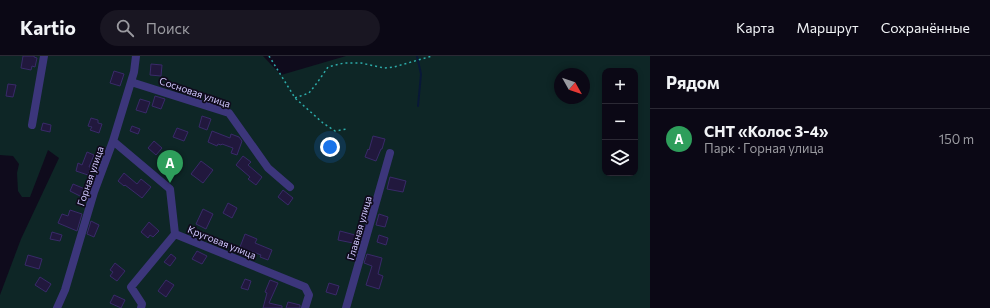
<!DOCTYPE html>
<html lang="ru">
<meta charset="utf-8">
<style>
:root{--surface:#0b0815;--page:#191622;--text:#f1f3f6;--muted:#9a9aa0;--line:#2b2934;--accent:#0f766e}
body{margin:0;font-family:Commissioner,sans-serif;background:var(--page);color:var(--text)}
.controls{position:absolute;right:12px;top:12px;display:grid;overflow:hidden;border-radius:8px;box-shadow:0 2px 6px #0003}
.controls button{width:36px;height:36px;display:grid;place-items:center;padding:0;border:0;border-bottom:1px solid var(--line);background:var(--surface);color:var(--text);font:20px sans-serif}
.compass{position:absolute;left:554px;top:12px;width:36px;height:36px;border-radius:50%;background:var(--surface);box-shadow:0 2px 6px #0003;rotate:130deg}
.you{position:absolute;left:330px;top:91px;width:14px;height:14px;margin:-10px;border:3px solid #fff;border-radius:50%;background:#1a73e8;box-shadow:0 0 0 6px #1a73e833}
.badge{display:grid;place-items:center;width:26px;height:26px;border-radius:50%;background:var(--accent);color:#fff;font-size:13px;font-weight:700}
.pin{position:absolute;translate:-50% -33px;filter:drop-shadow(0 1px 2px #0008)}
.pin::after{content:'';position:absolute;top:21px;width:14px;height:12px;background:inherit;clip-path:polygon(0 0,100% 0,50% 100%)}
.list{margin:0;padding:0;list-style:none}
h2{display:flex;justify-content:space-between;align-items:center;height:52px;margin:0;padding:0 16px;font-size:17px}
h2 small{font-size:13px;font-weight:400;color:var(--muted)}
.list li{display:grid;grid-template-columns:26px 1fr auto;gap:12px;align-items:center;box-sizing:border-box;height:60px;padding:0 16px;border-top:1px solid var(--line)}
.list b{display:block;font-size:15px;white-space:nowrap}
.list p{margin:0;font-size:13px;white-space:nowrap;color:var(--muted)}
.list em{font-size:13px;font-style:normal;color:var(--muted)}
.icon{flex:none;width:22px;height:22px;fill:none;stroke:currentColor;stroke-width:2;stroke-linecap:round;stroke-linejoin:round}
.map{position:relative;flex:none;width:650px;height:252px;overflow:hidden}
header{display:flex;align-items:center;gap:24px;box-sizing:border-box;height:56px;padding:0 20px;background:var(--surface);border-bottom:1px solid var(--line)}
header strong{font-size:19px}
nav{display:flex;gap:22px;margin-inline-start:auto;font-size:14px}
.search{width:280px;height:36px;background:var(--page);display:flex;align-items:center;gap:10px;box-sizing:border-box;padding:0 14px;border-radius:22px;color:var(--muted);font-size:15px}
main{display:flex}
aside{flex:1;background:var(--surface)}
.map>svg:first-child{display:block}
.green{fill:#0e2626;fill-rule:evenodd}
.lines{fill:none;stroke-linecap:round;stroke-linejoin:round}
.stream{stroke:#091838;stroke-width:2}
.building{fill:#21183d;stroke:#392a69}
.path{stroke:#2dacaa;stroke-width:1.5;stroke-dasharray:2 3;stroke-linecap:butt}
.street{stroke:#3c367b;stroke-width:8}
.labels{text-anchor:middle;stroke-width:3.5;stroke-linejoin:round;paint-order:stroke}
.street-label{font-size:10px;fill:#d0c7fe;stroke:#0f0b1c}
</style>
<header>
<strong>Kartio</strong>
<div class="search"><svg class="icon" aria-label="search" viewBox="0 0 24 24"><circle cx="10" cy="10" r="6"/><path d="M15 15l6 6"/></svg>Поиск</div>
<nav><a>Карта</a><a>Маршрут</a><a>Сохранённые</a></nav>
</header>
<main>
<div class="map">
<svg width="650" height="252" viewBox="0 0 650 252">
<rect width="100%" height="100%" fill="#0f0b1c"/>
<path class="green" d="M0,0H263L281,19L346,0H650V252H0V239L21,183L59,102L48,94L30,141H22L18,135L17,117L19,108L13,100L0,99ZM605,15H635V117H605ZM560,18H584V42H560Z"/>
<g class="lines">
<path class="stream" d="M417,0L421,18L418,50"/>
</g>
<path class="building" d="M23,0H34V1L37,2L35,11L32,10L31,14L21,12Z
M151,8L162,9L161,20L150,19Z
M114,15L124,18L120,30L110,27Z
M8,28L16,29L13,41L6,40Z
M155,40L165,43L161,53L152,50Z
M140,43L150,46L146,57L136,54Z
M202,60L211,63L207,74L199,71Z
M91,62L98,64V67L102,68L99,77L90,74L92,71L88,70Z
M43,67L51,69L50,76L41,74Z
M132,70L140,73L138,78L130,75Z
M177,72L188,76L184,85L173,81Z
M212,75L230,82L231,78L239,81L242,85L237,99L231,97L233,92L222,88L221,89L218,88L217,90L208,86Z
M373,80L385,83L382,93H381L376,105L365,101L368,93L369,94Z
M154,85L162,92L156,99L148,92Z
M87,96L94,99L89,111H91L88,119L76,115L78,107L82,109Z
M243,100L251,106L248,109L262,121L256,129L248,123L250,121L236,109Z
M201,105L213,114L203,127L191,118Z
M124,117L137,128L141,123L151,131L142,142L125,129L124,130L118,125Z
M390,121L406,125L403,136L387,133Z
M73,128L85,133L82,141L70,135Z
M283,134L293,142L288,149L278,141Z
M228,147L237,152L232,162L223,157Z
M203,153L213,158L206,173L196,168Z
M70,154L82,158L77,175L58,167L62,158L68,160Z
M379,158L388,161L385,171L376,169Z
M91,165L99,169L94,181L87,178Z
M149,166L159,175L153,181L150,179L148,182L141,176Z
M340,175L355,179L353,187L338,184Z
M52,176L62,179L60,185L50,183Z
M245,178L257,183L255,187L272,194L268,204L260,201L261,199L240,191Z
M379,179L388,182L386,189L377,186Z
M197,195L207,200L202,208L192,203Z
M171,198L176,202L170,210L164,206Z
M367,198L382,202L378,218L383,220L379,233L366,229L372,210L364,207Z
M28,199L42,203L39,213L25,209Z
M115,207L125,215L117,225L110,220L113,216L110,214Z
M40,221L51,228L46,236L35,229Z
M245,223L251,225L248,234L241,232Z
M166,224L174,229L166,241L158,235Z
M270,224L278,227L269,247L282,250V252H263L267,237L265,236Z
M329,227L339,230L336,239L326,236Z
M114,239L125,244L121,252L110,247Z
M288,246L300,249V252H286Z"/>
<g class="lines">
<path class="path" d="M269,0L295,42L323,67L335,75L347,73
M295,42L309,37L317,27L328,11L344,7H361L384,12L394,11L432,0"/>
<path class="street" d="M131,26L229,57L268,112L290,131
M32,69L44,0
M113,85L134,16L136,0
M57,252L65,234L94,136L113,85L170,133L175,178
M141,252L142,248L131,231L175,178L305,231L309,239L305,252
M346,252L390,97"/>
</g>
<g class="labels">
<g class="street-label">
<text transform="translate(195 36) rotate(19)" y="4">Сосновая улица</text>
<text transform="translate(90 120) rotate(-71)" y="4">Горная улица</text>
<text transform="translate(359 172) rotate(-74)" y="4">Главная улица</text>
<text transform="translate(222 186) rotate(22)" y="4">Круговая улица</text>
</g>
</g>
</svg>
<div class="controls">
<button>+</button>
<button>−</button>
<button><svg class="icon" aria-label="layers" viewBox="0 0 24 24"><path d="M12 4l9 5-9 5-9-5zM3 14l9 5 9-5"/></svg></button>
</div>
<svg class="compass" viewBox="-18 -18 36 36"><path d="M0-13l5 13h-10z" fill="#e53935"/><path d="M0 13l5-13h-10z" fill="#9a9aa0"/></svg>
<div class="you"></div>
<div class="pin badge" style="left:170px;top:127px;background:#2e9e5b">A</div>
</div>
<aside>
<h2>Рядом<small></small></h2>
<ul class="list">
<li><span class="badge" style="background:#2e9e5b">A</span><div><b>СНТ «Колос 3-4»</b><p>Парк · Горная улица</p></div><em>150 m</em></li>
</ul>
</aside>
</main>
